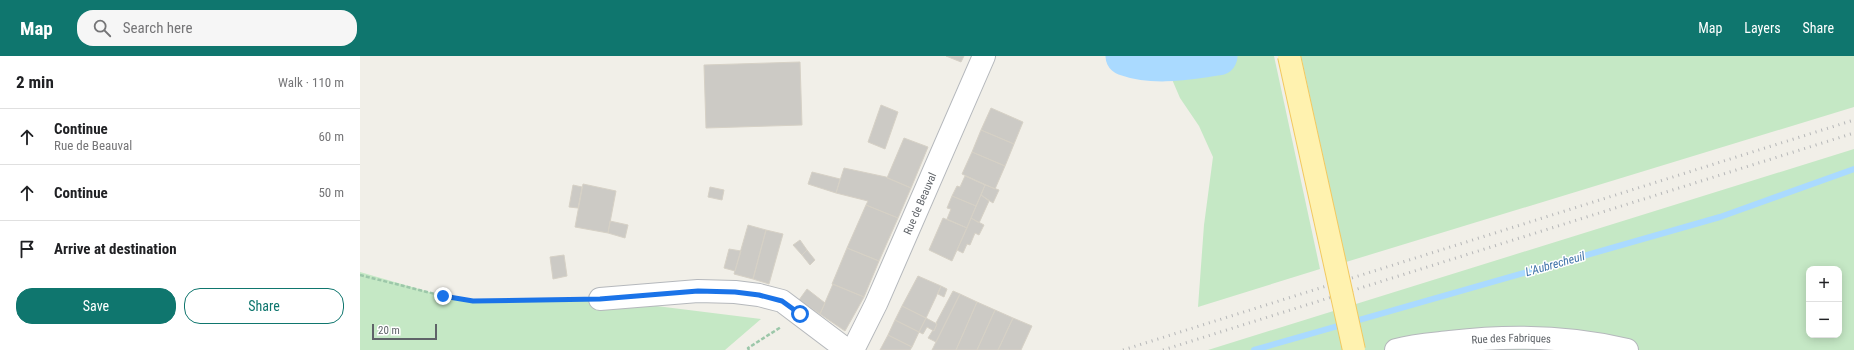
<!DOCTYPE html>
<meta charset="utf-8">
<style>
:root{--surface:#fff;--page:#f6f6f6;--text:#202124;--muted:#757577;--line:#e0e0e0;--accent:#0f766e}
body{margin:0;font-family:"Roboto Condensed",sans-serif;background:var(--page);color:var(--text)}
.controls{position:absolute;right:12px;bottom:12px;display:grid;overflow:hidden;border-radius:8px;box-shadow:0 2px 10px #0003}
.controls button{width:36px;height:36px;display:grid;place-items:center;padding:0;border:0;border-bottom:1px solid var(--line);background:var(--surface);color:var(--text);font:20px sans-serif}
.scale{position:absolute;left:12px;bottom:10px;width:65px;box-sizing:border-box;padding-left:4px;border:2px solid #5f6368;border-top:0;font-size:11px;line-height:14px;white-space:nowrap;color:#5f6368;-webkit-text-stroke:3px #fff;paint-order:stroke}
.stop{position:absolute;width:12px;height:12px;margin:-9px;border:3px solid #1a73e8;border-radius:50%;background:#fff}
.stop.end{background:#1a73e8;border-color:#fff;box-shadow:0 1px 4px #0008}
.list{margin:0;padding:0;list-style:none}
h2{display:flex;justify-content:space-between;align-items:center;height:52px;margin:0;padding:0 16px;font-size:17px}
h2 small{font-size:13px;font-weight:400;color:var(--muted)}
.list li{display:grid;grid-template-columns:26px 1fr auto;gap:12px;align-items:center;box-sizing:border-box;height:56px;padding:0 16px;border-top:1px solid var(--line)}
.list b{display:block;font-size:15px;white-space:nowrap}
.list p{margin:0;font-size:13px;white-space:nowrap;color:var(--muted)}
.list em{font-size:13px;font-style:normal;color:var(--muted)}
.actions{display:flex;gap:8px;padding:12px 16px}
.actions a{flex:1;padding:9px 0;border:1px solid var(--accent);border-radius:16px;text-align:center;font-size:14px;color:var(--accent)}
.actions .main{background:var(--accent);color:#fff}
.icon{flex:none;width:22px;height:22px;fill:none;stroke:currentColor;stroke-width:2;stroke-linecap:round;stroke-linejoin:round}
.map{position:relative;flex:none;width:1494px;height:294px;overflow:hidden}
header{display:flex;align-items:center;gap:24px;box-sizing:border-box;height:56px;padding:0 20px;background:var(--accent);color:#fff}
header strong{font-size:19px}
nav{display:flex;gap:22px;margin-inline-start:auto;font-size:14px}
.search{width:280px;height:36px;background:var(--page);display:flex;align-items:center;gap:10px;box-sizing:border-box;padding:0 14px;border-radius:16px;color:var(--muted);font-size:15px}
main{display:flex}
aside{flex:1;background:var(--surface)}
.map>svg:first-child{display:block}
.green{fill:#c5e8c5;fill-rule:evenodd}
.lines{fill:none;stroke-linecap:round;stroke-linejoin:round}
.stream{stroke:#aadaff;stroke-width:6}
.river{stroke:#aadaff;stroke-width:39}
.building{fill:#cccac5;stroke:#d6d1c6}
.minor-casing{stroke:#b5b8bc;stroke-width:24}
.path{stroke:#9cc7a9;stroke-width:2.5;stroke-dasharray:4 2;stroke-linecap:butt}
.minor{stroke:#fff;stroke-width:22}
.rail{stroke:#b6b7b8;stroke-width:3;stroke-dasharray:1 5;stroke-linecap:butt}
.major-bridge-casing{stroke:#f2c960;stroke-width:24;stroke-linecap:butt}
.major-bridge{stroke:#fff2af;stroke-width:22}
.route{stroke:#1a73e8;stroke-width:5}
.labels{text-anchor:middle;stroke-width:3;stroke-linejoin:round;paint-order:stroke}
.street-label{font-size:11px;fill:#5f6368;stroke:#fff}
.water-label{font-size:12px;font-style:italic;fill:#4174aa;stroke:#fff}
</style>
<header>
<strong>Map</strong>
<div class="search"><svg class="icon" aria-label="search" viewBox="0 0 24 24"><circle cx="10" cy="10" r="6"/><path d="M15 15l6 6"/></svg>Search here</div>
<nav><a>Map</a><a>Layers</a><a>Share</a></nav>
</header>
<main>
<aside>
<h2>2 min<small>Walk · 110 m</small></h2>
<ul class="list">
<li><svg class="icon" aria-label="ahead" viewBox="0 0 24 24"><path d="M12 20V5M6 11l6-6 6 6"/></svg><div><b>Continue</b><p>Rue de Beauval</p></div><em>60 m</em></li>
<li><svg class="icon" aria-label="ahead" viewBox="0 0 24 24"><path d="M12 20V5M6 11l6-6 6 6"/></svg><div><b>Continue</b></div><em>50 m</em></li>
<li><svg class="icon" aria-label="arrive" viewBox="0 0 24 24"><path d="M6 21V4h12l-3 4 3 4H6"/></svg><div><b>Arrive at destination</b></div></li>
</ul>
<div class="actions"><a class="main">Save</a><a>Share</a></div>
</aside>
<div class="map">
<svg width="1494" height="294" viewBox="0 0 1494 294">
<rect width="100%" height="100%" fill="#f1efe8"/>
<path class="green" d="M858,0H914L960,213L838,251L844,169L853,101L839,70L820,42L805,7Z
M941,0H1494V51L986,206Z
M1494,93V294H848ZM1449,213H1479V279H1449Z
M0,216L83,240L113,245L240,243L401,263L365,294H0Z"/>
<g class="lines">
<path class="stream" d="M894,294L1360,161L1494,113"/>
<path class="river" d="M765,0C796,11 827,4 858,0"/>
</g>
<path class="building" d="M586,0H604L601,6Z
M440,6L442,69L346,72L344,9Z
M521,49L538,56L525,93L508,86Z
M631,52L663,66L654,88L621,74Z
M621,74L654,88L645,110L612,96Z
M544,82L568,91L551,132L527,122Z
M612,96L645,110L635,133L602,118Z
M484,112L526,121L551,132L538,162L506,149L508,145L476,137Z
M452,116L480,123L476,137L448,128Z
M605,120L625,129L616,150L592,140L597,130L600,131Z
M223,128L256,135L248,177L215,171Z
M213,129L222,131L218,152L209,151Z
M625,129L639,134L633,147L621,139Z
M350,131L364,134L362,144L348,141Z
M621,139L629,145L619,167L611,162Z
M592,140L616,150L607,172L587,163L591,153L587,152Z
M506,149L538,162L519,205L487,192Z
M583,162L607,172L592,205L569,194Z
M611,162L624,169L619,179L615,177L610,189L607,188L603,197L597,194Z
M250,165L268,169L265,182L248,177Z
M388,169L406,174L393,223L374,218Z
M406,174L423,178L409,228L393,223Z
M440,184L447,194L442,199L433,189Z
M487,192L519,205L504,241L472,228Z
M369,193L381,195L375,215L364,212Z
M447,194L455,204L450,209L442,199Z
M204,199L207,220L193,223L190,201Z
M558,220L581,230L566,262L542,250Z
M473,228L504,241L485,275L460,258Z
M581,230L587,233L584,241L578,238Z
M447,233L465,247L460,258L439,244Z
M593,235L600,238L576,286L568,282L573,274L574,275L577,268L576,267Z
M600,238L617,246L596,294H572Z
M617,246L635,254L617,294H596Z
M542,250L566,262L559,276L535,264Z
M635,254L653,262L638,294H617Z
M566,262L577,268L574,275L567,271L563,278L559,276Z
M653,262L672,270L661,294H638Z
M535,264L559,276L552,291L528,279Z
M528,279L552,291L550,294H520Z"/>
<g class="lines">
<defs>
<g id="minor">
<path d="M240,243L338,235L375,236L399,239L422,245L487,294"/>
<path id="s1" d="M493,294L516,248L624,0"/>
<path id="s2" d="M1036,294C1054,289 1072,288 1090,286C1149,279 1209,280 1267,294"/>
</g>
</defs>
<use href="#minor" class="minor-casing"/>
<path class="path" d="M0,219L83,240L113,245L220,243
M389,294L388,292L421,271"/>
<use href="#minor" class="minor"/>
<path class="rail" d="M763,294L1494,64
M803,294L1494,77"/>
<defs>
<path id="major-bridge" d="M929,0L994,294"/>
</defs>
<use href="#major-bridge" class="major-bridge-casing"/>
<use href="#major-bridge" class="major-bridge"/>
</g>
<g class="lines">
<path class="route" d="M83,240L113,245L240,243L338,235L375,236L399,239L422,245L440,258"/>
</g>
<g class="labels">
<g class="street-label">
<text dy="4" stroke="none"><textPath href="#s1" startOffset="161">Rue de Beauval</textPath></text>
<text dy="4" stroke="none"><textPath href="#s2" startOffset="116">Rue des Fabriques</textPath></text>
</g>
<g class="water-label">
<text transform="translate(1195 208) rotate(-16)" y="4">L'Aubrecheuil</text>
</g>
</g>
</svg>
<div class="controls">
<button>+</button>
<button>−</button>
</div>
<div class="scale">20 m</div>
<div class="stop" style="left:440px;top:258px"></div>
<div class="stop end" style="left:83px;top:240px"></div>
</div>
</main>
